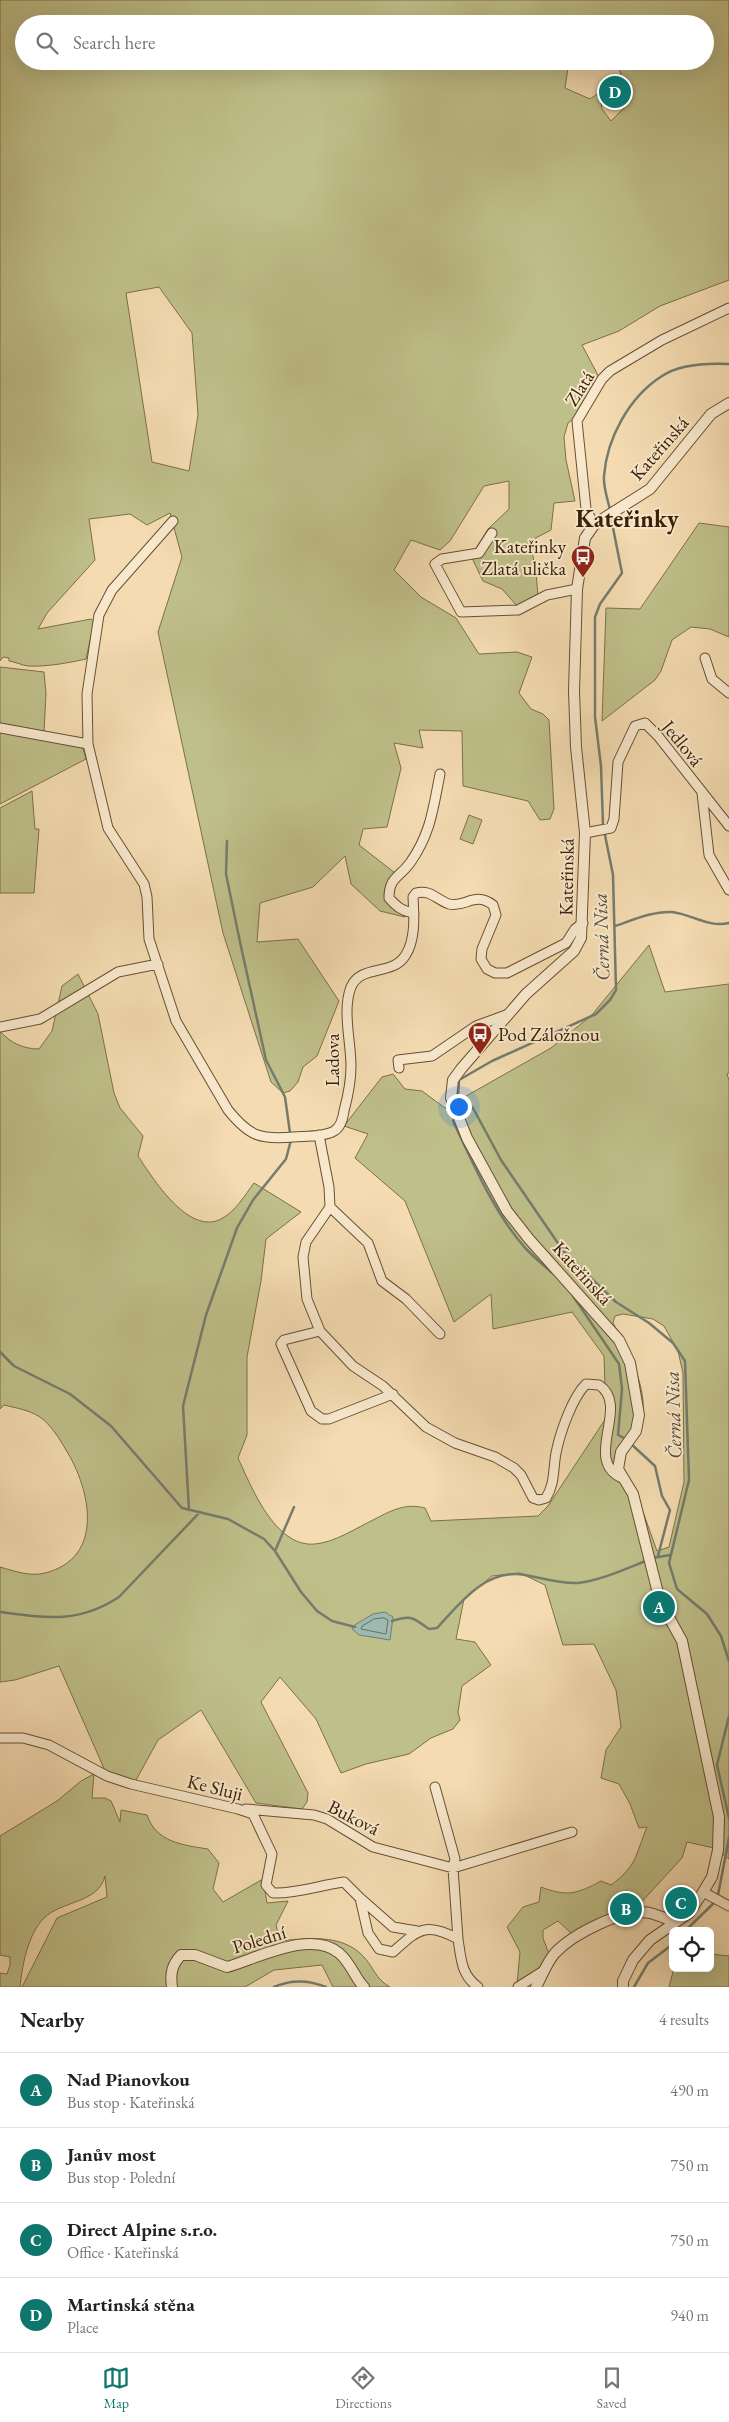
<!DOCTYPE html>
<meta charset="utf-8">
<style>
:root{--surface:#fff;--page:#f2f2f2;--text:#222;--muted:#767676;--line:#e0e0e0;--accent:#0f766e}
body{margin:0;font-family:"EB Garamond",serif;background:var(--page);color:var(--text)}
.controls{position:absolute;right:15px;bottom:15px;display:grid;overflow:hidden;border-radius:8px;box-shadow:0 5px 20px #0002}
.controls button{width:45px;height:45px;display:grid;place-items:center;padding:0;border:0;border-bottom:1px solid var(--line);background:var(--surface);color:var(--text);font:25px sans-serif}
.you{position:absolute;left:458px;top:1106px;width:18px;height:18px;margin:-12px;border:4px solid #fff;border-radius:50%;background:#1a73e8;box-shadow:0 0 0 8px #1a73e833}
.badge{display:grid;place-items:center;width:32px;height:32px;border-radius:50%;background:var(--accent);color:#fff;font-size:16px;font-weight:700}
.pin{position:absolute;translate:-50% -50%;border:2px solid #fff;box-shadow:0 1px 5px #0006}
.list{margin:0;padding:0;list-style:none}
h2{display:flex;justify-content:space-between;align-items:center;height:65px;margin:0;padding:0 20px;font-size:21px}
h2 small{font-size:16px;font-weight:400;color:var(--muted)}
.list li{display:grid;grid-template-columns:32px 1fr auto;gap:15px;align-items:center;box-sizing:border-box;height:75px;padding:0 20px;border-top:1px solid var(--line)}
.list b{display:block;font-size:19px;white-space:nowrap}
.list p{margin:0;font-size:16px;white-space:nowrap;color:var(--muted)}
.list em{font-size:16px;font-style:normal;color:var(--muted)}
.icon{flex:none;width:28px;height:28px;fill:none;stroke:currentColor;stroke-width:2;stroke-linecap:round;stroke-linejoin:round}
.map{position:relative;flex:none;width:729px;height:1987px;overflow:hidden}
.search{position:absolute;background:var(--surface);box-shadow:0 5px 20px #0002;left:15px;right:15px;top:15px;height:55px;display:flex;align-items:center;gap:12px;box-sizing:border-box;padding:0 18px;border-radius:28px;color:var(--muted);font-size:19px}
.sheet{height:365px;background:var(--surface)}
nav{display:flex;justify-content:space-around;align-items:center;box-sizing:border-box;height:70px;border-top:1px solid var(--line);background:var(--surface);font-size:14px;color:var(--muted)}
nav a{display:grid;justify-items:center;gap:2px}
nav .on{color:var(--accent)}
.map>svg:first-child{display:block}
.green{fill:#bfbf89;stroke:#7c7048;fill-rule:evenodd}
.water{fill:#9cbab1;stroke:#757c6d}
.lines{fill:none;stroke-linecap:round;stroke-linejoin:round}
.shore{stroke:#6b6d5c;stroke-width:1}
.stream{stroke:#757c6d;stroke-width:2.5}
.minor-casing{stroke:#684f32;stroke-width:11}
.tertiary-casing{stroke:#684f32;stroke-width:12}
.minor{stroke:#f8e8cc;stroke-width:9}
.tertiary{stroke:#f8e8cc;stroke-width:10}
.labels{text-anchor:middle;stroke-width:4;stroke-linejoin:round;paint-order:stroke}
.street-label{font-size:19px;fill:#3a2007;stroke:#f8e8cc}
.poi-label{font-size:19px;fill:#3a2007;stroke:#f8e8cc;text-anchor:end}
.water-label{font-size:20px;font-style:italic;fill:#574e3a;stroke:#f8e8cc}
.district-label{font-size:24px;font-weight:bold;fill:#3a2007;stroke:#f8e8cc}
</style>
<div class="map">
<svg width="729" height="1987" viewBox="0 0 729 1987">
<rect width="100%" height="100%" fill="#f4dbb1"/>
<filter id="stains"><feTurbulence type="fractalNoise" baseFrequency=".004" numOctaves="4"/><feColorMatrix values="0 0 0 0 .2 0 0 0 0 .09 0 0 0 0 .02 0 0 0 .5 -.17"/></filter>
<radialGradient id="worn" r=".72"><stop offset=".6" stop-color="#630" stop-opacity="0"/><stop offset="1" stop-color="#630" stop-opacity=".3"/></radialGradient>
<path class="green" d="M0,0H729V280L660,306L619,331L582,345L600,379L577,416L568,423L564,437L566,460L575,501L554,503L551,530L530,541L536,572L538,597L517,606L502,589L483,581L471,556L488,529L509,509V481L484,486L450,541L440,550L411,540L394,570L421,597L456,618L479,654L517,652L532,657L519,693L531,709L543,714L549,720L554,809L550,819L540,820L528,801L463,786L462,731L419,730L423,748L394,743L401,768L387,827L363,829L359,845L395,873L386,885L384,895L405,917L380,911L351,884L345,856L313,887L260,903L257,942L298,939L339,1001L317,1056L303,1067L298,1082L290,1091L283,1093L271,1082L223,933L158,632L182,557L170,513L147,525L130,514L89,519L95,560L47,613L38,629L91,619L94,622L86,659C68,663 46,667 28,666C21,665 16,662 9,661V658L3,657L0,661ZM24,24H705V61H616L622,77L590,99L565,88L569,61H24ZM612,85H623L628,104L611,121L602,109L600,97ZM159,287L192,333L198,415L189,471L152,462L126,293Z
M699,523L729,527V637L710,629L691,627L672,640L661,671L655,680L602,721L606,608L640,609Z
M0,667L44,672L46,693L44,732L0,723Z
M0,732L80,745L83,749L86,759L0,804Z
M32,791L35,829H39L34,893H0V808Z
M469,815L482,820L473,844L460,839Z
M649,945L665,992L729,984V1073L727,1074L729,1080V1859L714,1848L687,1842L682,1858L636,1908L573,1935L558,1921L543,1930V1938L549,1954L541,1968L517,1984L520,1952L507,1927L523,1907L539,1902L541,1887C567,1897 577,1894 601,1881L611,1885C637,1866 635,1856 647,1827L639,1828L630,1804L619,1784L601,1778L606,1750L621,1727L616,1690L594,1644L563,1645L545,1585L520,1573L492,1576L464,1599L456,1639L475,1642L491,1665L462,1686L458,1712L460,1720L453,1729L431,1738L409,1754L366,1764L341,1773L316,1719L280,1677L261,1702L308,1793L307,1802L302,1809L256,1803L201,1710L158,1740L135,1782L106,1773L59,1666L15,1680L0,1682V1567C14,1571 31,1577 45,1573C105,1558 91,1490 66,1450C59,1438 51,1425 40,1417C29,1410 16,1408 4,1405L0,1409V1031C10,1043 24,1049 39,1049L52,1031L62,986L78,974L98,1014L114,1093L120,1108L143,1136L138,1156C152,1177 188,1236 221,1219C235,1212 245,1195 254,1183L301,1212L266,1239L261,1281L247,1357V1435L238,1458C251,1486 275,1548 315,1544C336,1542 356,1528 375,1519C392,1510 406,1503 425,1508L431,1521L538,1516L548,1506L606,1418L604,1356L572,1312L493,1329L491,1294L454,1322L405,1201L355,1158L368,1134L344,1126L382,1077L393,1074L405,1089L422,1091L445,1108L551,1048L591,1016ZM623,1314L653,1319L664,1326L678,1351L683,1373L684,1482L669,1547L657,1551L637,1495L621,1463C627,1450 641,1427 643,1414C646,1385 627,1347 613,1323L615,1316Z
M94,1774L92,1798H105L111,1801L120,1822L121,1810L147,1815C156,1842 182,1845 208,1849L219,1863L213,1889L223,1902L263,1879L267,1903L288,1901L276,1925L280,1941C307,1938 341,1934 362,1955C374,1967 375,1979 390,1987H333L322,1965L274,1970L245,1987H22L57,1918L107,1897L105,1876C99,1903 61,1901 44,1918C28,1934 22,1966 20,1987H0V1973L7,1974L10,1965V1957L0,1955V1836L57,1801L81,1781Z
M710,1954L729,1956V1987H669L674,1968H710Z"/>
<path class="water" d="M385,1612L393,1617L390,1640L359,1635L352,1629L353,1626L373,1614Z"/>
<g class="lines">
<path class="shore" d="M384,1618L388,1620L386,1634L361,1629L362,1626L374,1619Z"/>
<path class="stream" d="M610,510C608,500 603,487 604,476C607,438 629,397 662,376C680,364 707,363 729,364
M611,518L622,573L600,604L595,617V717L601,766L603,825L613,875L616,990L610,1000L596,1014L492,1061L459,1080L458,1097L473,1108L501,1160L564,1252L616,1302L649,1323L673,1343L685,1361L689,1480L669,1563L677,1589L707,1614L721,1636L729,1661
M615,926C633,920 653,911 672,912C691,914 709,928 729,923
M461,1114L473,1108
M456,1117L453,1121C474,1165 494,1213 526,1249C535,1258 545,1267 555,1275
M573,1296L619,1364L622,1389L618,1435L626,1439
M0,1352L14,1366L70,1394L111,1426L182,1508L228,1519L264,1539L275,1551L301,1592L317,1611L332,1621L355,1627
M630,1443L655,1466L662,1496L670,1510L658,1556
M189,1510L183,1406L206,1315L237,1228L253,1200L286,1159L291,1140L285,1097L266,1060L240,942L226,874L227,841
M275,1551L294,1507
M653,1558L670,1555
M0,1612C45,1618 78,1624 119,1597L200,1512
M392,1621C411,1615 413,1617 429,1629L437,1628C460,1603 486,1568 525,1575C542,1578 560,1584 578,1583C602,1580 625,1569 648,1560
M729,1716L717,1765L729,1818
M685,1931L717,1900L729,1838
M274,1987C292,1979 309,1980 326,1987
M634,1987L648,1963L673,1944"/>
<defs>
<path id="minor" d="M173,521L112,590L99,615L87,694L88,744L108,828L144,884L147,897L149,939L176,1021L228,1110C249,1136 260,1140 293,1137C306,1136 324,1137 334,1131C341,1127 343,1118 344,1111C348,1096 351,1082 351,1066C351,1042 342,1010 351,987C361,964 392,976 405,956C416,940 414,915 413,897L416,893C430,889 437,900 449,904C466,908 474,891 493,905L496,915L482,949L481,959L487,969L495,973H507L566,943L575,929L583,923
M594,525L586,509L577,421L602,379L610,371L662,340L729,308
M492,533L479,553L442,559L435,564L461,612L518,610L547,595L577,589
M705,658L712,679L729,693
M0,728L88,744
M702,793L709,855L729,890
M585,833L611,828L614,819L618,762L635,726L645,723L658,736L729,826
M414,913C402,911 397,907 389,898C389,877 399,878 410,863C431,833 433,809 440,774
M0,1027L40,1019L118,972L158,964
M399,1068L398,1060L432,1056L476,1026L506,1015
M319,1135L329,1187L330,1207L306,1242L303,1257L307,1299L320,1331L353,1366L383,1386L426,1427L455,1443L495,1457L514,1468L521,1475L533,1498L539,1500L546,1498C555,1484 553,1469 556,1453C560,1433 572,1398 586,1384L599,1385C631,1406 582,1460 622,1478
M330,1207L368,1243L382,1281L406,1299L440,1334
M320,1331L284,1340L281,1344L311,1411L322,1419H329L393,1394
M0,1738H23L49,1745L107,1776L131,1784L238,1809L253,1814L272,1854L266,1885L273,1893C297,1894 320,1885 344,1882L360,1898L368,1933L379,1949L393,1952C418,1930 425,1921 458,1939C461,1958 461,1975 478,1987
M435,1787L455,1859L453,1868L458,1939
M246,1809L314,1815L327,1819L373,1847L453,1868L572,1832
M703,1892L729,1906
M360,1898L393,1927L417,1931
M518,1987L545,1970"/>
<path id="tertiary" d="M172,1987C170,1973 172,1965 181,1955H195L227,1967C256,1959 311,1929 339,1953C351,1963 356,1980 364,1987
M536,1987C542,1976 547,1962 555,1953C573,1934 623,1908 650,1913C658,1915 667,1919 675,1922
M623,1987V1981L633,1960L650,1940L689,1913L703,1892L712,1877L718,1850L719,1817L682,1641L660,1601L633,1494L618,1469L621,1452L636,1431L639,1415L630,1363L619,1340L529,1239L507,1211L467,1138L451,1098L453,1080L461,1069L526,994L574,951L581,938L585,833L576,747L574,691L577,589L585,538L594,525L604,518L650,489L711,414L729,403"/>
</defs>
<use href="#minor" class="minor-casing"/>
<use href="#tertiary" class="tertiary-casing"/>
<use href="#minor" class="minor"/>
<use href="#tertiary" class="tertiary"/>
</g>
<defs>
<symbol id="bus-pin" viewBox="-11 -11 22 30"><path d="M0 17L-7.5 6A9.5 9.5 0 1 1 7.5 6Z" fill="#8f2418" stroke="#f8e8cc"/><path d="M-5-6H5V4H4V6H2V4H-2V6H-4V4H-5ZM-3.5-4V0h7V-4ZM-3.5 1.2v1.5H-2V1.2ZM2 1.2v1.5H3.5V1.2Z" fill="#fff"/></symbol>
</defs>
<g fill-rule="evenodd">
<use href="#bus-pin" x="569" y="543" width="28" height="38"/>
<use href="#bus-pin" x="466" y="1020" width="28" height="38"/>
</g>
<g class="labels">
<g class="street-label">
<text transform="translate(579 388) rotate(-58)" y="7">Zlatá</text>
<text transform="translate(659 448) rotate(-49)" y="7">Kateřinská</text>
<text transform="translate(683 743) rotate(51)" y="7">Jedlová</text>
<text transform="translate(566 877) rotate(-89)" y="7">Kateřinská</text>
<text transform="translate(332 1060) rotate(-90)" y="7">Ladova</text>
<text transform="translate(583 1273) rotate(48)" y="7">Kateřinská</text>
<text transform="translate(215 1787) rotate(14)" y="7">Ke Sluji</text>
<text transform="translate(354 1817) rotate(27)" y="7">Buková</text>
<text transform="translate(259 1939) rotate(-17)" y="7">Polední</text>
</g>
<g class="poi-label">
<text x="566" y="553">Kateřinky<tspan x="566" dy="22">Zlatá ulička</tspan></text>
<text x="498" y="1041" text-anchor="start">Pod Záložnou</text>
</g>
<g class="water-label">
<text transform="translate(601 937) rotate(-92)" y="7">Černá Nisa</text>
<text transform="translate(673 1415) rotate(-92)" y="7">Černá Nisa</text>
</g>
<g class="district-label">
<text x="627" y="527">Kateřinky</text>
</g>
</g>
<rect width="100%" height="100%" filter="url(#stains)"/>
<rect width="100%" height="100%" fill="url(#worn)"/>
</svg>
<div class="controls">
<button><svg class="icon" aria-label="locate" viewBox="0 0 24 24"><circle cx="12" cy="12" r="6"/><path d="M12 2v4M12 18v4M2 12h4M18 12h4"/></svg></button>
</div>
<div class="you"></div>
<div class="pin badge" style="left:659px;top:1607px">A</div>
<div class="pin badge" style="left:626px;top:1909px">B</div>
<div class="pin badge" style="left:681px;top:1903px">C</div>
<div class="pin badge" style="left:615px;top:92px">D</div>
<div class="search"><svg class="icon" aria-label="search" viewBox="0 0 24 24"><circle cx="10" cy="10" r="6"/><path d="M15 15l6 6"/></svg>Search here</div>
</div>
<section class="sheet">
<h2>Nearby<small>4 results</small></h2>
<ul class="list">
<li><span class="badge">A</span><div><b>Nad Pianovkou</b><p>Bus stop · Kateřinská</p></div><em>490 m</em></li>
<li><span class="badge">B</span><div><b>Janův most</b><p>Bus stop · Polední</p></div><em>750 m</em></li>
<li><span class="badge">C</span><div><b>Direct Alpine s.r.o.</b><p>Office · Kateřinská</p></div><em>750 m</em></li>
<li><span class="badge">D</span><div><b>Martinská stěna</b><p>Place</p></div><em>940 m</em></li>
</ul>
</section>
<nav>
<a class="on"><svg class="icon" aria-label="map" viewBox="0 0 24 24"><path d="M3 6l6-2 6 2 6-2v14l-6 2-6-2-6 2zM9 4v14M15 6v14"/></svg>Map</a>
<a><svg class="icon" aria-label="directions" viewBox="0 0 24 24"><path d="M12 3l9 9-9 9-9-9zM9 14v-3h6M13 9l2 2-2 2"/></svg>Directions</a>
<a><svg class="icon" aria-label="saved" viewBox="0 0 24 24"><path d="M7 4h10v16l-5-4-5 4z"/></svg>Saved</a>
</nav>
